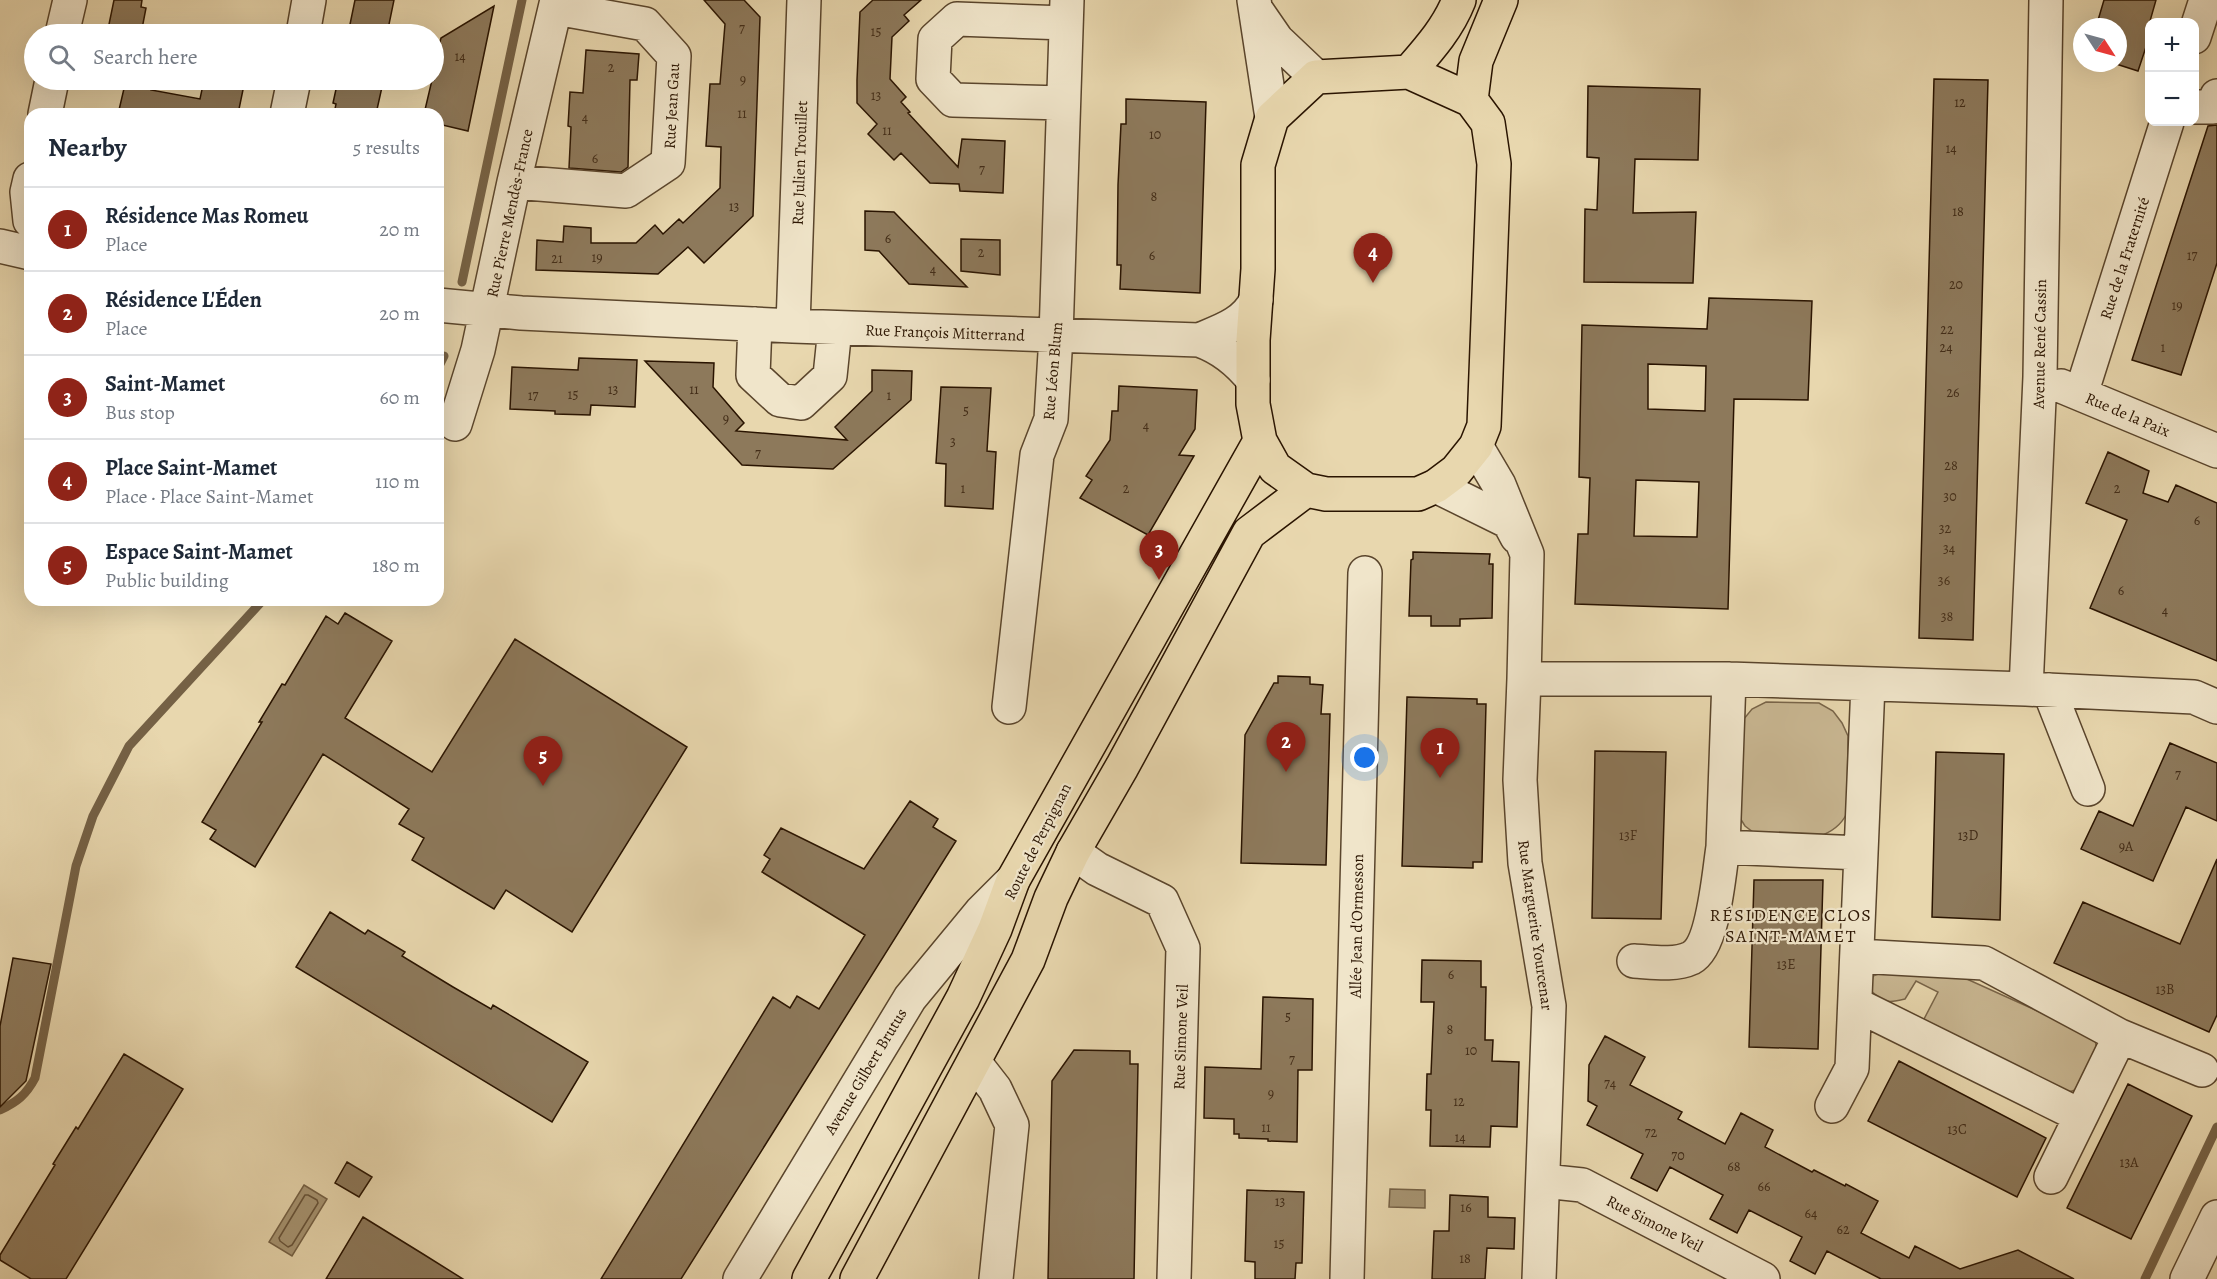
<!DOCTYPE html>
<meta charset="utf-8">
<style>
:root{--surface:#fff;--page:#f6f6f7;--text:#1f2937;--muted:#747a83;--line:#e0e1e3;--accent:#8f2418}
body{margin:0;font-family:Alegreya,serif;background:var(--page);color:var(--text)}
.controls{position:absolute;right:18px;top:18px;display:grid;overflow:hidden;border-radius:12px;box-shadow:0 6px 24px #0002}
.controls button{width:54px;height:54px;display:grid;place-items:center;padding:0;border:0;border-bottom:2px solid var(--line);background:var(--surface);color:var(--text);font:30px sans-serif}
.compass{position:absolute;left:2073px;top:18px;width:54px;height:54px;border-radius:50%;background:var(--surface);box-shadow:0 6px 24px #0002;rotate:126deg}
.you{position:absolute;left:1365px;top:758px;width:21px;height:21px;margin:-15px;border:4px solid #fff;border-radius:50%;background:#1a73e8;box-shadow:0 0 0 9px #1a73e833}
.badge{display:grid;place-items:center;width:39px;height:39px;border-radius:50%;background:var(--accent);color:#fff;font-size:20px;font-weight:700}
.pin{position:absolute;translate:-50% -50px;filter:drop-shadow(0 2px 3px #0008)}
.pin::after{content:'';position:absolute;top:32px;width:21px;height:18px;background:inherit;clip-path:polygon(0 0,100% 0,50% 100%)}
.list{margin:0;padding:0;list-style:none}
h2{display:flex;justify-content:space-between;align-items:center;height:78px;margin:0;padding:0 24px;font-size:26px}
h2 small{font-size:20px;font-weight:400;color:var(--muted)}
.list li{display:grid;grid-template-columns:39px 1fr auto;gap:18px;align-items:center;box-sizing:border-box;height:84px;padding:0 24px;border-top:2px solid var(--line)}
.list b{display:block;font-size:22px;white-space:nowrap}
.list p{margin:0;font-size:20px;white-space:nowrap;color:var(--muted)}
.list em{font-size:20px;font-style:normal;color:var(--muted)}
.icon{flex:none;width:33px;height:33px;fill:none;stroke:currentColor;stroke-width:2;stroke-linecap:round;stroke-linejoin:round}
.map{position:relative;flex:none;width:2217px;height:1279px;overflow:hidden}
.search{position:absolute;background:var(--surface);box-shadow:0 6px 24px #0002;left:24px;top:24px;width:420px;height:66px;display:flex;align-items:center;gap:15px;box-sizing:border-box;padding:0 21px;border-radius:33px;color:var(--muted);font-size:22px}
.panel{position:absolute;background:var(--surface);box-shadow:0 6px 24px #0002;left:24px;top:108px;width:420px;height:498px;border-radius:18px}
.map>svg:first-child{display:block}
.green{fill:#c8b691;stroke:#796549;stroke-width:1.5}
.water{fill:#a79573;stroke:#756145;stroke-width:1.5}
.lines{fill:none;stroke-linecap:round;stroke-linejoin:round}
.shore{stroke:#68543a;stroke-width:1.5}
.stream{stroke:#756145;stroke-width:9}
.building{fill:#8d795b;stroke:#2a1401;stroke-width:1.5;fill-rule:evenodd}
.minor-casing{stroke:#5a452c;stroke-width:36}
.major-casing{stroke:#2a1401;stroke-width:36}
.minor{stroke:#f0e5ca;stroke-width:33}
.major{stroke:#e8d7ae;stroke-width:33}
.labels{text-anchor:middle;stroke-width:4.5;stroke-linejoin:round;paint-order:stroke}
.number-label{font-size:14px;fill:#432d18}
.street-label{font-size:16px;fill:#2a1401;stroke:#f0e5ca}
.neighbourhood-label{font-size:18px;letter-spacing:1.5px;fill:#2a1401;stroke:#f0e5ca}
</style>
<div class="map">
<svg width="2217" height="1279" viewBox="0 0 2217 1279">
<rect width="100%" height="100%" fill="#e8d7ae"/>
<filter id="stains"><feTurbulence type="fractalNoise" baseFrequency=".00333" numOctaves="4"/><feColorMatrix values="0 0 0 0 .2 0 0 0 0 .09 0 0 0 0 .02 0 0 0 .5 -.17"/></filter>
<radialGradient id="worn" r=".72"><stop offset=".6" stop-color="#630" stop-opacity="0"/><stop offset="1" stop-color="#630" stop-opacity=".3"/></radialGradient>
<path class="green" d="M1766,702L1819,703L1833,711L1842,723L1848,736L1847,813C1841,826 1830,833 1817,837L1757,835L1745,826L1735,810L1743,720L1752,709Z
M1884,972L1958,975L2095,1037L2097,1054L2075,1090L2066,1093L1923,1021L1938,992L1916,981L1905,999C1886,1004 1884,1002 1870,990L1873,976Z"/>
<path class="water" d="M304,1185L327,1199L292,1256L269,1242Z
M1390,1189L1425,1190V1208L1389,1207Z"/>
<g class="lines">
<path class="shore" d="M305,1195H308L317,1200L318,1203L292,1245L288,1247L280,1241L279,1238Z"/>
<path class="stream" d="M462,282L522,0
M438,368L444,356
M0,1110C17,1102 26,1095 35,1078L76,866L93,816L129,746L263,600
M2145,1279L2217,1127"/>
</g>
<path class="building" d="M114,0H142L141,7L146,8L141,34H107Z
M355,0H394L387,34H348Z
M704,0H744L760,17L753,216L704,263L688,247L658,274L536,270L537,240L563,242L564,226L591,228V243H636L655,225L663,234L679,219L683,223L720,188L721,147L706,146L710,84H720L725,24Z
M873,0H921L904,15L909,21L892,37L890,79L906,97L901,102L910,112L908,113L958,167L962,139L1005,141L1003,193L960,191L959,184L930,183L901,153L894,160L868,134L877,124L857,103V80L860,12Z
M2104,0H2156L2150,21V35L2138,71L2113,63H2118V27H2096Z
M494,6L468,131L438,124V114H424L432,80H434V52L437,53L441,38Z
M586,50L639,54L637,80H630L628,167L621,172L569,168L571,127L568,126L570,92L583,93Z
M1934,79L1988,80L1973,640L1919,638Z
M126,80H153L151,90L200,99L204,80H245L238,114H139L119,110Z
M338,80H381L379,86L382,87L376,114H334L336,104L333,103Z
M1588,86L1700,89L1698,160L1635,159L1633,213L1696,212L1693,283L1584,282L1585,209L1597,210L1599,158L1587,157Z
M1126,99L1206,102L1200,293L1120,289L1121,265H1117L1118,185L1121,124H1126Z
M2217,125V263L2181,375L2132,360L2208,126Z
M865,211L894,212L967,287L909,284L879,251L865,250Z
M961,239L1000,240V275L961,271Z
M1709,298L1812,301L1808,400L1734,399L1728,609L1575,604L1578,534H1588L1590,478L1579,477L1582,325L1707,329ZM1648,364L1706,366L1705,411L1648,409ZM1636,480L1699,482L1697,537L1634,536Z
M579,358L637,360L635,407L591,405L590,415L555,414V411L510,409L512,367L578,370Z
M645,361L714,363L713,387L744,423L736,431L847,440L835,427L872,391V370L912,371L911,400L833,469L742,465Z
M1119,386L1197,390L1195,429L1179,455L1194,456L1148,535L1080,498L1092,480L1086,476L1110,440L1112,411H1118Z
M941,387L991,388L987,451L996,452L993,509L945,506L946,464L936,463Z
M2108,452L2149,471L2143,493L2168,502L2176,485L2217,503V661L2090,608L2127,520L2086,503Z
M1413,552L1490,554L1489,564H1493L1492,618L1460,619V626H1431V616H1409L1411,560L1413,559Z
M345,613L392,641L345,718L432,772L515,639L687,747L572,932L506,890L494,909L412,860L424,838L399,824L409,809L323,754L255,867L210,839L216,830L202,822L262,722H259L282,684L285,685L326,616L338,624Z
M1278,676L1310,677V684L1323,685L1321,714H1330L1326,865L1241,863L1245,735L1274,683H1278Z
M1407,697L1477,699V704H1486L1482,862H1473V868L1402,866Z
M2170,743L2217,763V821L2186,807L2153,881L2081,849L2099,811L2133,826Z
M1595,751L1666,752L1661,919L1592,918Z
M1936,752L2004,754L2000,920L1932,917Z
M910,801L938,819L933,827L956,841L681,1279H601L773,997L790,1008L797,996L819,1009L865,935L762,872L770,859L764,855L781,828L864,869Z
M2217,859V1015L2209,1032L2054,963L2083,902L2180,944Z
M1754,880H1823L1818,1049L1749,1047Z
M330,912L365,934L368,930L405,952L402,956L453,987L491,1009L493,1005L588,1062L552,1122L296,967Z
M13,958L51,964L26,1081L0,1107V1026Z
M1422,960L1481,961V987H1486L1485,1040H1493L1492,1061L1519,1062L1517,1127L1491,1126L1490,1147L1430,1146L1431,1110H1426L1427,1074H1431L1434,1002H1421Z
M1263,997L1313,999L1312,1070H1298L1297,1142L1268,1141V1139L1239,1138V1134H1234V1119L1204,1118L1205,1067L1261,1069Z
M1605,1036L1645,1057L1630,1085L1682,1112L1678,1119L1725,1144L1741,1113L1773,1130L1765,1147L1812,1172L1814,1170L1845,1186L1846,1184L1878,1201L1861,1233L1909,1258L1915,1246L1960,1269L2018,1250L2074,1279H1881L1827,1251L1815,1274L1790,1261L1802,1237L1749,1210L1737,1233L1710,1219L1723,1195L1670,1167L1657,1191L1631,1178L1643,1154L1587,1125L1597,1106L1588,1101L1589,1065Z
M1074,1050L1130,1051V1064H1138L1134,1279H1048L1052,1081Z
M124,1054L183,1089L66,1279H31L0,1260V1255L55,1165L53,1164L76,1127L78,1129Z
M1899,1061L2046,1138L2017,1197L1868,1121Z
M2128,1084L2192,1116L2131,1239L2067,1208Z
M347,1162L372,1177L359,1197L335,1183Z
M1247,1190L1304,1192L1302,1263H1296L1295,1279H1255V1262L1245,1261Z
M1450,1195L1488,1197V1217L1515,1218L1514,1249L1487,1248L1485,1279H1432L1434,1231H1449Z
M363,1217L423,1254L463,1279H326Z"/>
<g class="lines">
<defs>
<path id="minor" d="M1254,0L1272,118
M1257,11L1277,40L1316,77
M62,34L70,0
M303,34L309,0
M2194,37L2206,0
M1063,103L953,100L933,79L935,39L957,19L1066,23
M2194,107H2213L2217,96
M45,114L52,80
M287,114L294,80
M30,179L27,192L30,221
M514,182L626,191L668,163L674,56L645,24L556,8
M0,246L30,253
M438,305L521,313L793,326L1199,340C1222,348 1238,361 1253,380
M755,324L753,375L780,400L801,403L830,376L835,328
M793,326L804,0
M1199,340C1221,331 1246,323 1256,300
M2061,386L2217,451
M2081,394L2167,122
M455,424L478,350L514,182L557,0
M1476,446L1499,485L1527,554L1524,679H1729L2026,689L2194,697L2217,707
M1436,486L1509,522L1517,537
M1524,679L1520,780L1525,863L1549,1006L1539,1279
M1729,679L1723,847L1861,853L1868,684
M2026,689L2040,377L2046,0
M2049,690L2088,789
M1009,707L1037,455L1051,419L1056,336L1067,0
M1073,852L1097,869L1162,901L1183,948L1174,1279
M1857,956L1984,963L2120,1036L2202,1070
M1634,961C1652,962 1674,966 1691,958C1714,946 1719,872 1723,847
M1855,1004L2081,1116L2120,1036
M974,1062L995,1089L1012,1125L996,1279
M1832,1106L1852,1068L1861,853
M2051,1177L2081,1116
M1544,1181L1582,1185L1763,1279
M740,1279L910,998L981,912L1013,880
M1347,1279L1365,573
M2187,1279L2217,1217"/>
<path id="major" d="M1409,72L1471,100L1488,123L1494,164L1484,426L1476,446L1456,471L1436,486L1418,494H1326L1306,490L1275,468L1260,441L1253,404V340L1258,269V165L1272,118L1316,77Z
M1409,72C1429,49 1448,28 1459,0
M1471,100L1476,61L1501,0
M809,1279L963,998L995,929L1013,880L1260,441
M857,1279L1028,960L1051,898L1073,852L1122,767L1249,533L1306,490"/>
</defs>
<use href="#minor" class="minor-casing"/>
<use href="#major" class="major-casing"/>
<use href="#minor" class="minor"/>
<use href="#major" class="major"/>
</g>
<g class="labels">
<g class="number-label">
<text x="742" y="33">7</text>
<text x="876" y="36">15</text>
<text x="460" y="61">14</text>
<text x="611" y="72">2</text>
<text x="743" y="84">9</text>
<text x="876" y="100">13</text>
<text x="1960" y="107">12</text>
<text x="742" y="118">11</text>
<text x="585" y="122">4</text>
<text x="887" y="135">11</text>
<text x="1155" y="139">10</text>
<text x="1951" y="153">14</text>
<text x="595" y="163">6</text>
<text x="982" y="174">7</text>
<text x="1154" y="201">8</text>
<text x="734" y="211">13</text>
<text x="1958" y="216">18</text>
<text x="888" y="243">6</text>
<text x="981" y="257">2</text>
<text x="1152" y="260">6</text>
<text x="2192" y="260">17</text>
<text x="597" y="262">19</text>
<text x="557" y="263">21</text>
<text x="933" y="274">4</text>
<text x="1956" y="289">20</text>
<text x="2177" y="310">19</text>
<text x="1947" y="334">22</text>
<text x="1946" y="352">24</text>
<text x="2163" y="352">1</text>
<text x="613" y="394">13</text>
<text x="694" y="394">11</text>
<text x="1953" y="397">26</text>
<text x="573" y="399">15</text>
<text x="533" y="400">17</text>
<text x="889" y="400">1</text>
<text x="966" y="415">5</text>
<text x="726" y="423">9</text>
<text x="1146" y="430">4</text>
<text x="953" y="446">3</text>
<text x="758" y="458">7</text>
<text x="1951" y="470">28</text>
<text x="963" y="493">1</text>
<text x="1126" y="493">2</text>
<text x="2117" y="493">2</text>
<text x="1950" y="501">30</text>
<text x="2197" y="525">6</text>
<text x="1945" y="533">32</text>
<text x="1949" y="553">34</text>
<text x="1944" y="585">36</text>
<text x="2121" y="595">6</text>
<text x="2165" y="615">4</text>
<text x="1947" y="621">38</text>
<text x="2178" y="779">7</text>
<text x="1628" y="840">13F</text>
<text x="1968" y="840">13D</text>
<text x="2126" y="851">9A</text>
<text x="1786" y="969">13E</text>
<text x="1451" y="979">6</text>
<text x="2165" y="994">13B</text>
<text x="1288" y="1021">5</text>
<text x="1450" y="1034">8</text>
<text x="1471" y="1055">10</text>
<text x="1292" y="1064">7</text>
<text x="1610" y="1088">74</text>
<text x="1271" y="1098">9</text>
<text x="1459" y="1106">12</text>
<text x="1266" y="1132">11</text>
<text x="1957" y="1134">13C</text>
<text x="1651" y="1137">72</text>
<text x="1460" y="1142">14</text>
<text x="1678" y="1160">70</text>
<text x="2129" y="1167">13A</text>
<text x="1734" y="1171">68</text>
<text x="1764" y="1191">66</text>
<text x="1280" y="1206">13</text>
<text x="1466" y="1212">16</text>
<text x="1811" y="1218">64</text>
<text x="1843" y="1234">62</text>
<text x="1279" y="1248">15</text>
<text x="1465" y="1263">18</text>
</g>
<g class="street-label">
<text transform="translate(671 106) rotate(-87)" y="6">Rue Jean Gau</text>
<text transform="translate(799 163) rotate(-88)" y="6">Rue Julien Trouillet</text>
<text transform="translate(509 213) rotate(-78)" y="6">Rue Pierre Mendès-France</text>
<text transform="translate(2124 258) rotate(-72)" y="6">Rue de la Fraternité</text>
<text transform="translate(945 332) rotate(2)" y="6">Rue François Mitterrand</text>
<text transform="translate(2039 344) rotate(-89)" y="6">Avenue René Cassin</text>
<text transform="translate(1052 371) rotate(-85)" y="6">Rue Léon Blum</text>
<text transform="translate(2128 414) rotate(23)" y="6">Rue de la Paix</text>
<text transform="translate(1037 841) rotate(-63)" y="6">Route de Perpignan</text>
<text transform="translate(1536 925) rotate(82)" y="6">Rue Marguerite Yourcenar</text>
<text transform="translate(1356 926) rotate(-89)" y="6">Allée Jean d'Ormesson</text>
<text transform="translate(1180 1037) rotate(-88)" y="6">Rue Simone Veil</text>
<text transform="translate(865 1071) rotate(-59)" y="6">Avenue Gilbert Brutus</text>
<text transform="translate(1655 1223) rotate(27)" y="6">Rue Simone Veil</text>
</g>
<g class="neighbourhood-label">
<text x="1791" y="921">RÉSIDENCE CLOS<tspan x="1791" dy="21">SAINT-MAMET</tspan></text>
</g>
</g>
<rect width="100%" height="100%" filter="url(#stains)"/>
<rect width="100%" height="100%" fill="url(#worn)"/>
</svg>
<div class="controls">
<button>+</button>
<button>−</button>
</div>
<svg class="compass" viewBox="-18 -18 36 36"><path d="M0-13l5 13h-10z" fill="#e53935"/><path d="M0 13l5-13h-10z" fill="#747a83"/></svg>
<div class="you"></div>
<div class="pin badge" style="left:1440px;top:778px">1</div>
<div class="pin badge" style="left:1286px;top:772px">2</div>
<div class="pin badge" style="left:1159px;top:580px">3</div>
<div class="pin badge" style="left:1373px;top:283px">4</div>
<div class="pin badge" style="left:543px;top:786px">5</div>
<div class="search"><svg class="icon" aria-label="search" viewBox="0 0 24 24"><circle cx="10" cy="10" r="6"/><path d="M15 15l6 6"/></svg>Search here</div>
<section class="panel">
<h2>Nearby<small>5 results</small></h2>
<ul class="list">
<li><span class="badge">1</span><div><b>Résidence Mas Romeu</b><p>Place</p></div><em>20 m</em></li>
<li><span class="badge">2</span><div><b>Résidence L'Éden</b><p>Place</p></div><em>20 m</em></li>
<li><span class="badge">3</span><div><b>Saint-Mamet</b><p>Bus stop</p></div><em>60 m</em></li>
<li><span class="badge">4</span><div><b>Place Saint-Mamet</b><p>Place · Place Saint-Mamet</p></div><em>110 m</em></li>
<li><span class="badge">5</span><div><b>Espace Saint-Mamet</b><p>Public building</p></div><em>180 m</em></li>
</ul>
</section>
</div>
